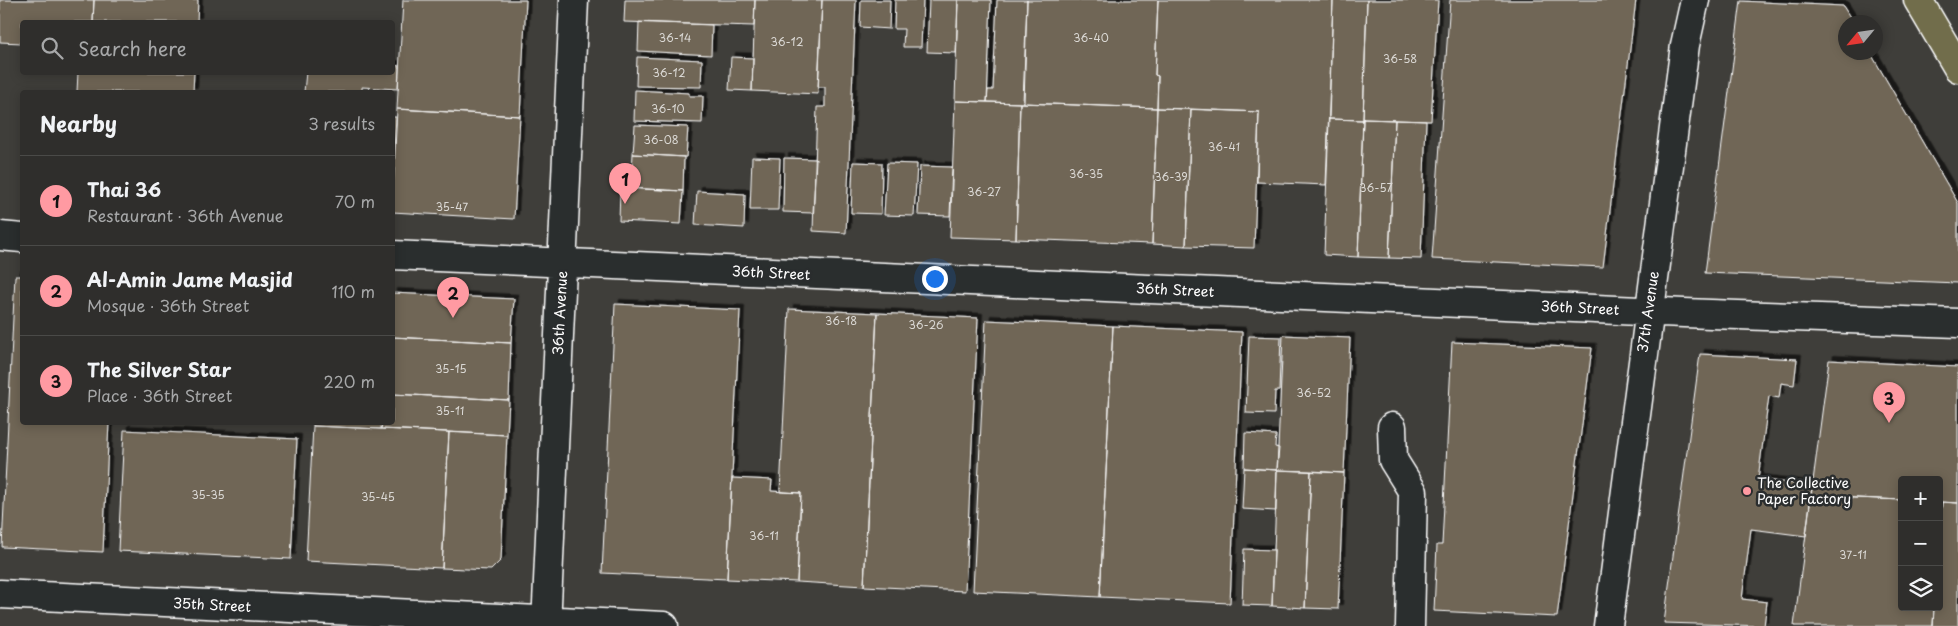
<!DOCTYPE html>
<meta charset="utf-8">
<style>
:root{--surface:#2f2e2c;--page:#3b3a38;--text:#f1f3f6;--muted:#a7a8a9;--line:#4a4a48;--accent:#ff9aa2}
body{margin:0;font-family:"Playpen Sans",sans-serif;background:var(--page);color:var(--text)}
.controls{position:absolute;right:15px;bottom:15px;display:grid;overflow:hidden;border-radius:5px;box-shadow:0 2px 12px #0003}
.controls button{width:45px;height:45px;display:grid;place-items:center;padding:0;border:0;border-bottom:1px solid var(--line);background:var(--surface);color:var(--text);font:25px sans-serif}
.compass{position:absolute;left:1838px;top:15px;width:45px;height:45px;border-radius:50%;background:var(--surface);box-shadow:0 2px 12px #0003;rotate:241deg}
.you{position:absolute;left:934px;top:278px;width:18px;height:18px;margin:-12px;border:4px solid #fff;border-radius:50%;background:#1a73e8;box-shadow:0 0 0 8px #1a73e833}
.badge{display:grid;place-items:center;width:32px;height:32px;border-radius:50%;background:var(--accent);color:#111;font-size:16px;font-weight:700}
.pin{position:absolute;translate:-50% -41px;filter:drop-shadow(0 1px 2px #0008)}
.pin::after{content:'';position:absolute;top:26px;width:18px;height:15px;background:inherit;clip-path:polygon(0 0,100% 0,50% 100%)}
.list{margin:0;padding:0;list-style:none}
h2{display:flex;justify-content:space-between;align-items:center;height:65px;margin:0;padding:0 20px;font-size:21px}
h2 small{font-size:16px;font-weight:400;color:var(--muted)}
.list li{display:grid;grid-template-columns:32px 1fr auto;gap:15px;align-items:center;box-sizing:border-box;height:90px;padding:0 20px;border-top:1px solid var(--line)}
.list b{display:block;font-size:19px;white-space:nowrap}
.list p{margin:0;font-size:16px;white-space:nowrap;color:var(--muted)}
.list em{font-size:16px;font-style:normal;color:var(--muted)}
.icon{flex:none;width:28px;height:28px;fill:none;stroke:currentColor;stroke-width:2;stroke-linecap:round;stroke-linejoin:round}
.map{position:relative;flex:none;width:1958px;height:626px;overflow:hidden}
.search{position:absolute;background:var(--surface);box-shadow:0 2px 12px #0003;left:20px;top:20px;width:375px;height:55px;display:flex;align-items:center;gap:12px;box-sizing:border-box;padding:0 18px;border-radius:5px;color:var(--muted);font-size:19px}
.panel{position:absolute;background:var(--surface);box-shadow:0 2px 12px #0003;left:20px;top:90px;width:375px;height:335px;border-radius:5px}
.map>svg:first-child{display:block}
.building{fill:#706657;stroke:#fff;filter:url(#shadow)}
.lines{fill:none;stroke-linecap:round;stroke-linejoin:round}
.minor-casing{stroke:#fff;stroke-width:31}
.major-casing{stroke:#fff;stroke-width:31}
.minor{stroke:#2a2d2e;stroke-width:28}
.major{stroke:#716d4b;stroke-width:28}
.poi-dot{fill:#ff9aa2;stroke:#2a2d2e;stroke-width:2}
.labels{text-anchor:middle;stroke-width:5;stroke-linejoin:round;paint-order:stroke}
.number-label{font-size:11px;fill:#dbd9d5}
.street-label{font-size:14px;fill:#fff;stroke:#2a2d2e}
.poi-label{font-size:14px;fill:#fff;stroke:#2a2d2e;text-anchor:start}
</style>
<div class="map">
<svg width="1958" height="626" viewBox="0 0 1958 626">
<defs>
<filter id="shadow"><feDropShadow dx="4.5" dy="-4.5" stdDeviation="0" flood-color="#0009"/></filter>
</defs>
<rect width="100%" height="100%" fill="#3f3e3a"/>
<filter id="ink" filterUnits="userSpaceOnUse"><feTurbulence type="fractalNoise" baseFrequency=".02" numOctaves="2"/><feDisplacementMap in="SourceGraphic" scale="10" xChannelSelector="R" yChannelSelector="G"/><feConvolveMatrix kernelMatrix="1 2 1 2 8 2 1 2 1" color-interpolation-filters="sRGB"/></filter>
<g filter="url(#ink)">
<path class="building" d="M0,0H94L93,22H22V43L0,42Z
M94,0H198L197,22H93Z
M403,0H526L520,116L397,109Z
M625,0H755L754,26L624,22Z
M755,0H822L818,94L752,91Z
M822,0H856L846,233L813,231L817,107H825V87H818Z
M861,0H890L889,29L860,27Z
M895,0H923L921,47H903L904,29H894Z
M929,0H958L956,53L927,52Z
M958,0H991L987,102L955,101Z
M997,0H1027L1023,103L987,102L988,90H993Z
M1027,0H1158L1155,75L1158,76L1157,108L1024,103Z
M1158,0H1333L1326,185L1257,182L1259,112L1157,108L1158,76L1155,75Z
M1333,0H1367L1363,120L1329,119Z
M1367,0H1438L1431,121L1363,119Z
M1450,0H1636L1603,267L1432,259Z
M1741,1L1843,6L1853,22H1846V52H1870L1958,203V283L1705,273Z
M639,22L712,25L711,55L638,51Z
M637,57L702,60L701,87L636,86Z
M731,57L753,58L752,91L729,90Z
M392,65L399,66L398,89L362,87V92H304L306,72H392Z
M78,72H194L193,92H77Z
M635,90L689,93V96H703L702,123L634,121Z
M955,101L1020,103L1016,239L950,237Z
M1020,103L1157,108L1152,244L1016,239Z
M1157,108L1191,109L1186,246L1152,244Z
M397,109L520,116L514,219L392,212Z
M1191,109L1259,112L1254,248L1186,246Z
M392,117H396L392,185Z
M1329,119L1363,120L1358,257L1324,255Z
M1363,119L1395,120L1389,258L1358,257Z
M1395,120L1426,121L1421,259L1389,258Z
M635,125L688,127L686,157L633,154Z
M633,154L684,157L683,191L631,188Z
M752,157L780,158L778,210H750Z
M784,158L816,159L813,213L783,212Z
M853,162L882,163L881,214L851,213Z
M887,163L917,164L914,216L884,215Z
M920,166L952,167L950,216L918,215Z
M620,188L683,191L681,224L619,221Z
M697,191L745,194L744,228L695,225Z
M15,276H22V422H109L103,552L2,547Z
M392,293L514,299L511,343L392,337Z
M615,304L740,310L727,579L602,573Z
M789,309L877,313L864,586L797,582L801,493L780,492Z
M877,313L978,318L965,591L864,586Z
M986,320L1113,326L1100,597L973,591Z
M1113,326L1242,332L1230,603L1100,597Z
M1283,335L1350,338L1344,473L1277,470Z
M1249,336L1281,337L1279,391H1275L1274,414L1246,413Z
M392,337L511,343L509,400L392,394Z
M1452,342L1592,348L1557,617L1434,611L1437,545H1442Z
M1700,354L1797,359L1794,385L1781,383L1779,398L1769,396L1758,479L1812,486L1811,496L1806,536L1751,529L1742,599L1767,602L1764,626L1664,623Z
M1829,360L1958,367V503L1939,502V480H1902V500L1811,496Z
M392,394L509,400L507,435L381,429L382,422H392Z
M313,422H382L381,429L313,426Z
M313,426L449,432L442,568L306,561Z
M124,430L297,439L291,559L118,551Z
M449,432L507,435L501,560L491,570L442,568Z
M1245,433L1276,435L1275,447L1279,448L1277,470L1244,468Z
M1244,468L1277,470L1276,511L1242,509Z
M1277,470L1311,471L1305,608L1272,606Z
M1311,471L1344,473L1338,609L1305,608Z
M732,478L772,480L771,491L801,493L797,582L727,579Z
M1811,496L1902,500V607H1934L1933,626H1794Z
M1939,502H1942L1939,540Z
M1942,502L1958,503V626H1933L1934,607H1939V540Z
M1244,549L1274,550L1272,606L1242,605Z"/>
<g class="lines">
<defs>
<path id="minor" d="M0,236L22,238
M392,255L1684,313L1958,323
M1392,427L1393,460L1413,492L1410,626
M0,594L664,626
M546,626L574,0
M1608,626L1685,45L1695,0"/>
<path id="major" d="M1918,0L1958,68"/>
</defs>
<use href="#minor" class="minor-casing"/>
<use href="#major" class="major-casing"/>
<use href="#minor" class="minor"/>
<use href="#major" class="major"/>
</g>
</g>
<circle class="poi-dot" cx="1747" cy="491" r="5"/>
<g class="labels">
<g class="number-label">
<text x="675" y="42">36-14</text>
<text x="1091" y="42">36-40</text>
<text x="787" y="46">36-12</text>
<text x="1400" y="63">36-58</text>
<text x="669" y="77">36-12</text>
<text x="668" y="113">36-10</text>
<text x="661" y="144">36-08</text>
<text x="1224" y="151">36-41</text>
<text x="1086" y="178">36-35</text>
<text x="1171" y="181">36-39</text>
<text x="1376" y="192">36-57</text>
<text x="984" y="196">36-27</text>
<text x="452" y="211">35-47</text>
<text x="841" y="325">36-18</text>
<text x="926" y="329">36-26</text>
<text x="451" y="373">35-15</text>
<text x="1314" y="397">36-52</text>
<text x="450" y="415">35-11</text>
<text x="208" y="499">35-35</text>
<text x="378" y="501">35-45</text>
<text x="764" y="540">36-11</text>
<text x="1853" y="559">37-11</text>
</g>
<g class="street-label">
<text transform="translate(771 273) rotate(3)" y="5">36th Street</text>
<text transform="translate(1175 290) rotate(3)" y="5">36th Street</text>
<text transform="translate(1580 308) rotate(3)" y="5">36th Street</text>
<text transform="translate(1648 312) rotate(-82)" y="5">37th Avenue</text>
<text transform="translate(560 313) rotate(-87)" y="5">36th Avenue</text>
<text transform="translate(212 605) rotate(3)" y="5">35th Street</text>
</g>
<g class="poi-label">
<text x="1757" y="488">The Collective<tspan x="1757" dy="16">Paper Factory</tspan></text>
</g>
</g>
</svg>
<div class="controls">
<button>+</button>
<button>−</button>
<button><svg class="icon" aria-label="layers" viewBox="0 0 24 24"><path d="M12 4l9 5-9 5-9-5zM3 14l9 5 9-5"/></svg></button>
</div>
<svg class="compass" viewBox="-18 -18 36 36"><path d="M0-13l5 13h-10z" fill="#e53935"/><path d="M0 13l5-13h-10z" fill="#a7a8a9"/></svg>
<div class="you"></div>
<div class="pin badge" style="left:625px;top:204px">1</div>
<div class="pin badge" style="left:453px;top:318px">2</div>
<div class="pin badge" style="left:1889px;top:423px">3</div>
<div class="search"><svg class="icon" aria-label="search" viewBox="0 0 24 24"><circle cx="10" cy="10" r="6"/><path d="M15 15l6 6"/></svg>Search here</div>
<section class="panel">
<h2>Nearby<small>3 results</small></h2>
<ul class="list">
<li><span class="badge">1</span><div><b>Thai 36</b><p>Restaurant · 36th Avenue</p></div><em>70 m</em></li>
<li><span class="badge">2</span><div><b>Al-Amin Jame Masjid</b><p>Mosque · 36th Street</p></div><em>110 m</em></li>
<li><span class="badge">3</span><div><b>The Silver Star</b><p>Place · 36th Street</p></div><em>220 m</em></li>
</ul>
</section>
</div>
